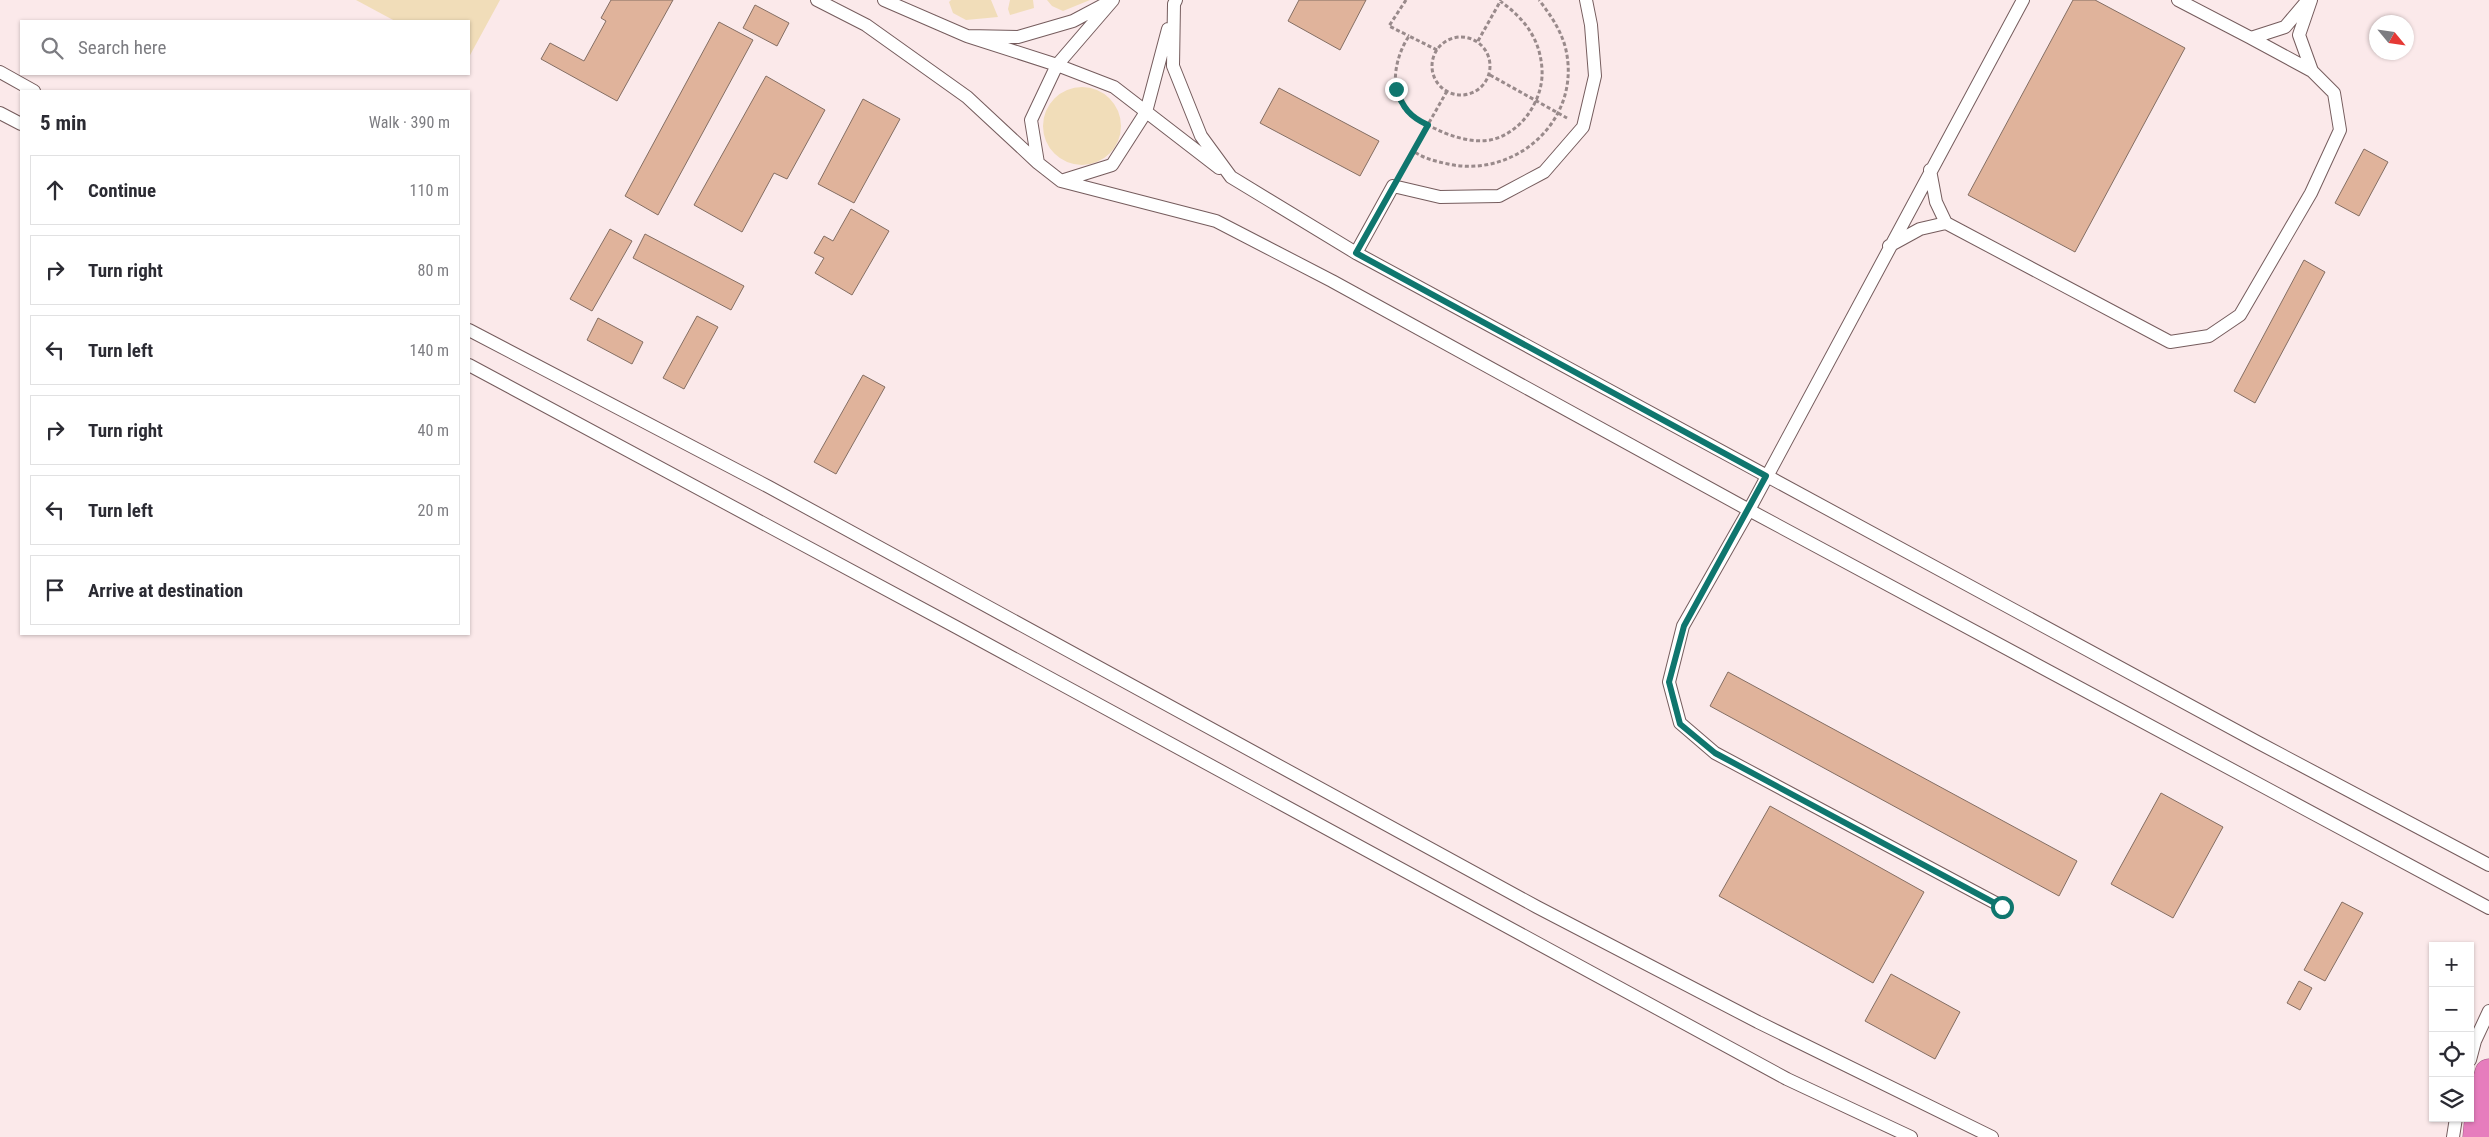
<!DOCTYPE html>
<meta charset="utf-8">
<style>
:root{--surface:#fff;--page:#f7f7f7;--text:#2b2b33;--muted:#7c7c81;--line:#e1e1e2}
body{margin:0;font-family:"Roboto Condensed",sans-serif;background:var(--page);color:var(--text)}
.controls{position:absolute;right:15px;bottom:15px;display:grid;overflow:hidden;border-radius:0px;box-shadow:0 1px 4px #0004}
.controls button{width:45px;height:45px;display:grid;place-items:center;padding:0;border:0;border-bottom:1px solid var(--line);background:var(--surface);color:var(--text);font:25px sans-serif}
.compass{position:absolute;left:2369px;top:15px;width:45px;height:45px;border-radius:50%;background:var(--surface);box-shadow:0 1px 4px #0004;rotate:119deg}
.stop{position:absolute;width:15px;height:15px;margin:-11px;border:4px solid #0f766e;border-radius:50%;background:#fff}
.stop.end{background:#0f766e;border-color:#fff;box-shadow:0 1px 5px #0008}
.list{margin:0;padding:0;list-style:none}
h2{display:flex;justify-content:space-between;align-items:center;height:65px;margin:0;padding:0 20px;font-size:21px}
h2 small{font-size:16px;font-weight:400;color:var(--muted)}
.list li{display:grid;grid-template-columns:32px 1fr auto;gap:15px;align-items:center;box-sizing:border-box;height:70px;margin:0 10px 10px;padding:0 10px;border:1px solid var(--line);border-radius:0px}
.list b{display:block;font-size:19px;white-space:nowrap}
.list em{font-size:16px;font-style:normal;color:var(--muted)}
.icon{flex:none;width:28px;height:28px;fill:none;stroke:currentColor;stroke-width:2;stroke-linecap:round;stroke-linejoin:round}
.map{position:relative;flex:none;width:2489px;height:1137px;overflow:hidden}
.search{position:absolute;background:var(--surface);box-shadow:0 1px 4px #0004;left:20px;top:20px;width:450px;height:55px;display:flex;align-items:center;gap:12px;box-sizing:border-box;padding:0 18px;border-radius:0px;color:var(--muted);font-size:19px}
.panel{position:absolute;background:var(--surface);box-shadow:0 1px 4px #0004;left:20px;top:90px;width:450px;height:545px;border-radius:0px}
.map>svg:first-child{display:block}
.green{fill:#f1ddb9}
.building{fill:#e0b39b;stroke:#846e63}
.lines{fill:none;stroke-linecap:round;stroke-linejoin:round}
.lane-casing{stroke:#755c5d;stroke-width:14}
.highway-casing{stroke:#a45c86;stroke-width:29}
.path{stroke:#998a8b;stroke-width:3;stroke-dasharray:4 2.5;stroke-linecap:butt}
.lane{stroke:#fff;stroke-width:12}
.highway{stroke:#e67dbd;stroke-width:28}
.route{stroke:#0f766e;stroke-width:6}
</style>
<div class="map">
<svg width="2489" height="1137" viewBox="0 0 2489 1137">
<rect width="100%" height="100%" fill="#fbe9ea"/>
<path class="green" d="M356,0H500L469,57V21H395Z
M951,0H991L998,17L966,20L953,13L949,2Z
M1010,0H1033L1034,8L1010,15L1008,9Z
M1047,0H1090L1063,11L1052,6Z
M1043 126a39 39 0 1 1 78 0a39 39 0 1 1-78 0Z"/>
<path class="building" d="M611,0H673L617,101L541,59L550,43L584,61L606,21L601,18Z
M1299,0H1366L1340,50L1288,21Z
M2073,0H2095L2185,48L2075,252L1968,195Z
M755,5L789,23L777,46L743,28Z
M719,22L753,40L658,215L625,196Z
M766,76L825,110L787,179L774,173L742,232L694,205Z
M1279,88L1379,141L1360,176L1260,123Z
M863,99L900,119L854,203L818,184Z
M2364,149L2388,162L2359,216L2335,203Z
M851,209L889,231L852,295L815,273L824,258L814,253L824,236L833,241Z
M610,229L632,241L592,311L570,299Z
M645,234L744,286L731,310L633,258Z
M2304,260L2325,272L2255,403L2234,391Z
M697,316L718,327L684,389L663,378Z
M598,318L643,342L632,364L587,340Z
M863,375L885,387L836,474L814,462Z
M1728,672L2077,861L2059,896L1710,706Z
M2161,793L2223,827L2173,918L2111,884Z
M1770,806L1924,892L1873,983L1719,896Z
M2342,902L2363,913L2325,981L2304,970Z
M1891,974L1960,1012L1935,1059L1865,1021Z
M2299,981L2312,988L2300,1010L2287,1003Z"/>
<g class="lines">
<defs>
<path id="lane" d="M817,0L866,25L967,97L1038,163
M884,0L967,36L1018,37L1073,21L1107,3
M1113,0L1057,65L1031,120L1038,163L1061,181L1216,221L1332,281L1749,510L2489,908
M1176,0L1174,4L1173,66L1201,136L1231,177L1356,253
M1586,0L1591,25L1595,76L1583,127L1544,172L1499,196L1440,197L1393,186L1356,253L2259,743L2489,865
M2178,0L2251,38L2285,27L2307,1
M967,36L1057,65L1114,87L1219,168
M2251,38L2312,71
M0,72L34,91
M0,113L21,124
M1930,170L1936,202L1946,223L2170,342L2209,336L2240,315L2311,193L2340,130L2334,93L2312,71L2299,35L2311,0
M1061,181L1112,165L1146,112L1168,29
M1889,246L1920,229L1946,223
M469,330L769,487L1537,907L1758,1022L1992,1137
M469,365L956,627L1787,1079L1911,1137
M2003,907L1715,753L1680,723L1669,682L1683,626L1749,510L2023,0
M2470,1060L2475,1041L2489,1011
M2453,1137L2456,1118"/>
<path id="highway" d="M2477,1137L2480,1105L2489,1073"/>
</defs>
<use href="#lane" class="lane-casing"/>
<use href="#highway" class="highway-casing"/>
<path class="path" d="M1406,0L1389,26L1409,36
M1432 66a29 29 0 1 1 58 0a29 29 0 1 1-58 0Z
M1478,41L1501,0
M1437,50L1409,36C1393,60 1387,99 1414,118C1421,123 1430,126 1438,130C1453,137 1473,143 1490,140C1521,134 1544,100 1542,69C1540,39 1525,19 1500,1
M1490,75L1567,118
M1447,91L1413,151C1425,159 1435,161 1448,164C1517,179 1584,118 1565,46C1560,29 1550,14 1539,0
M1401,172L1413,151"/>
<use href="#lane" class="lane"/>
<use href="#highway" class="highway"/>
</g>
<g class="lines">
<path class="route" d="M1396,89C1403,108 1410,117 1428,125L1356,253L1766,476L1684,626L1669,682L1680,724L1715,753L2002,907"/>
</g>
</svg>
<div class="controls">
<button>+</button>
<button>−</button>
<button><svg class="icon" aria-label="locate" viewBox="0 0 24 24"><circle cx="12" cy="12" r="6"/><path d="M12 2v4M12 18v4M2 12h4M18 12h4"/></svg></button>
<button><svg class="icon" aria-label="layers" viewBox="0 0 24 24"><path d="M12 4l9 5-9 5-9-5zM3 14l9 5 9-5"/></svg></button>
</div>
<svg class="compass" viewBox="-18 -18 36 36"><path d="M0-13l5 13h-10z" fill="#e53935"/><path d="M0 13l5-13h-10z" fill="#7c7c81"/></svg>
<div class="stop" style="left:2002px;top:907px"></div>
<div class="stop end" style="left:1396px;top:89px"></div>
<div class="search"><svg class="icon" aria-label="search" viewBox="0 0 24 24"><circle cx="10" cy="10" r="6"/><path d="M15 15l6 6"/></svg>Search here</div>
<section class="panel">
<h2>5 min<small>Walk · 390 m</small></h2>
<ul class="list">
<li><svg class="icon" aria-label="ahead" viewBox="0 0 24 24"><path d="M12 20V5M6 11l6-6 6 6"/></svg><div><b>Continue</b></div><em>110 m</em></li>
<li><svg class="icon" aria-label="right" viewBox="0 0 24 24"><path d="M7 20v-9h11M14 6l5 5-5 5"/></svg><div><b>Turn right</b></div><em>80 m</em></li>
<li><svg class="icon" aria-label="left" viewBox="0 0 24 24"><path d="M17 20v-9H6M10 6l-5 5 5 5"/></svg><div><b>Turn left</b></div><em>140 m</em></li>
<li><svg class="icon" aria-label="right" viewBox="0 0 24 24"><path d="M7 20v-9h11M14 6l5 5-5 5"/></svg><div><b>Turn right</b></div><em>40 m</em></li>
<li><svg class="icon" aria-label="left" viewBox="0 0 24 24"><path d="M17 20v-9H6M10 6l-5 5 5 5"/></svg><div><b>Turn left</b></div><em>20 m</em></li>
<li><svg class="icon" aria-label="arrive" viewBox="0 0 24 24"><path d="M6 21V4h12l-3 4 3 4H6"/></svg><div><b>Arrive at destination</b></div></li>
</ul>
</section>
</div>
